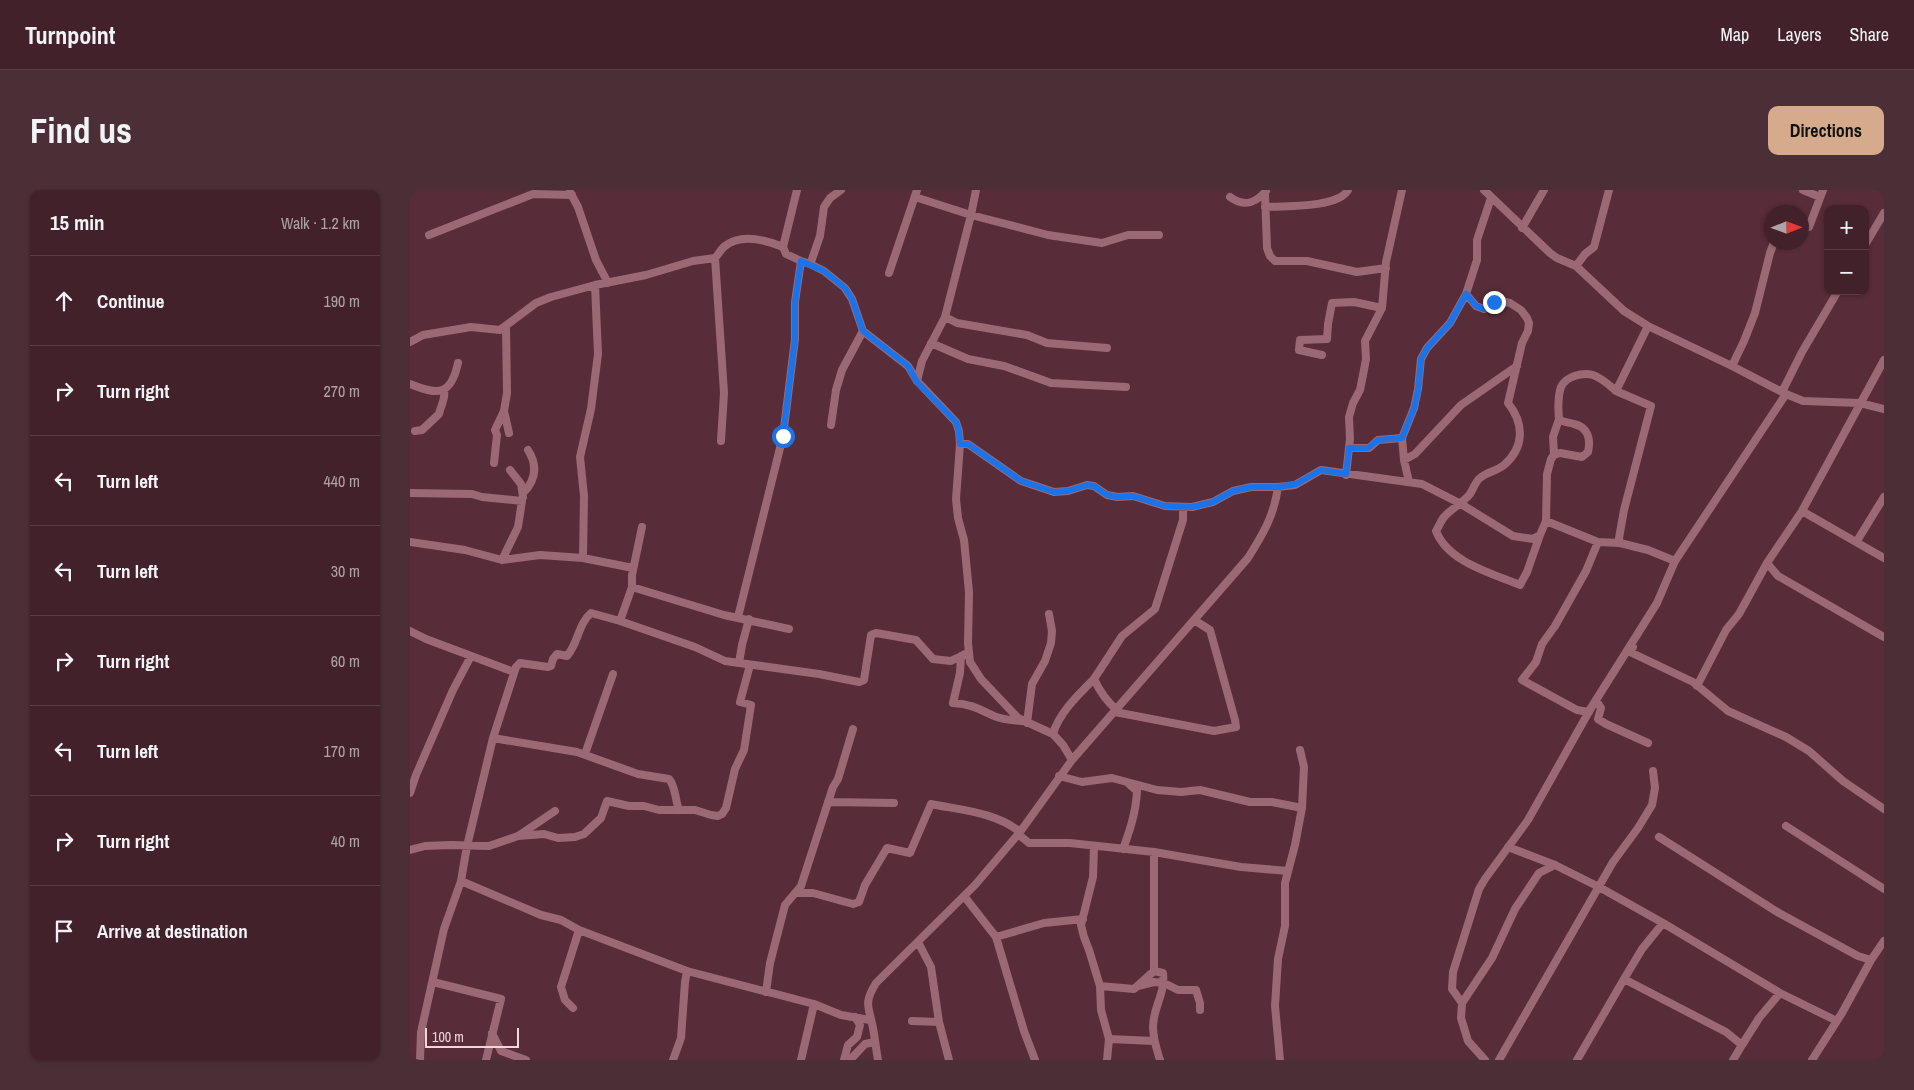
<!DOCTYPE html>
<meta charset="utf-8">
<style>
:root{--surface:#42212a;--page:#4c2e36;--text:#f1f3f6;--muted:#aea3a8;--line:#5a3e47;--accent:#d6ab8b}
body{margin:0;font-family:"Archivo Narrow",sans-serif;background:var(--page);color:var(--text)}
.controls{position:absolute;right:15px;top:15px;display:grid;overflow:hidden;border-radius:10px;box-shadow:0 1px 4px #0004}
.controls button{width:45px;height:45px;display:grid;place-items:center;padding:0;border:0;border-bottom:1px solid var(--line);background:var(--surface);color:var(--text);font:25px sans-serif}
.compass{position:absolute;left:1354px;top:15px;width:45px;height:45px;border-radius:50%;background:var(--surface);box-shadow:0 1px 4px #0004;rotate:89deg}
.scale{position:absolute;left:15px;bottom:12px;width:94px;box-sizing:border-box;padding-left:5px;border:2px solid #f2d6db;border-top:0;font-size:14px;line-height:18px;white-space:nowrap;color:#f2d6db;-webkit-text-stroke:4px #582c38;paint-order:stroke}
.stop{position:absolute;width:15px;height:15px;margin:-11px;border:4px solid #1a73e8;border-radius:50%;background:#fff}
.stop.end{background:#1a73e8;border-color:#fff;box-shadow:0 1px 5px #0008}
.list{margin:0;padding:0;list-style:none}
h2{display:flex;justify-content:space-between;align-items:center;height:65px;margin:0;padding:0 20px;font-size:21px}
h2 small{font-size:16px;font-weight:400;color:var(--muted)}
.list li{display:grid;grid-template-columns:32px 1fr auto;gap:15px;align-items:center;box-sizing:border-box;height:90px;padding:0 20px;border-top:1px solid var(--line)}
.list b{display:block;font-size:19px;white-space:nowrap}
.list em{font-size:16px;font-style:normal;color:var(--muted)}
.icon{flex:none;width:28px;height:28px;fill:none;stroke:currentColor;stroke-width:2;stroke-linecap:round;stroke-linejoin:round}
.map{position:relative;flex:none;width:1474px;height:870px;overflow:hidden;border-radius:10px}
header{display:flex;align-items:center;gap:30px;box-sizing:border-box;height:70px;padding:0 25px;background:var(--surface);border-bottom:1px solid var(--line)}
header strong{font-size:24px}
nav{display:flex;gap:28px;margin-inline-start:auto;font-size:18px}
.intro{display:flex;align-items:center;justify-content:space-between;box-sizing:border-box;height:120px;padding:0 30px}
h1{margin:0;font-size:35px}
.button{padding:12px 22px;border-radius:10px;background:var(--accent);color:#111;font-size:18px;font-weight:700}
main{display:flex;gap:30px;padding:0 30px}
aside{flex:1;background:var(--surface);border-radius:10px;box-shadow:0 1px 4px #0004}
.map>svg:first-child{display:block}
.lines{fill:none;stroke-linecap:round;stroke-linejoin:round}
.minor{stroke:#9a6975;stroke-width:8}
.route{stroke:#1a73e8;stroke-width:6}
</style>
<header>
<strong>Turnpoint</strong>
<nav><a>Map</a><a>Layers</a><a>Share</a></nav>
</header>
<div class="intro"><h1>Find us</h1><a class="button">Directions</a></div>
<main>
<aside>
<h2>15 min<small>Walk · 1.2 km</small></h2>
<ul class="list">
<li><svg class="icon" aria-label="ahead" viewBox="0 0 24 24"><path d="M12 20V5M6 11l6-6 6 6"/></svg><div><b>Continue</b></div><em>190 m</em></li>
<li><svg class="icon" aria-label="right" viewBox="0 0 24 24"><path d="M7 20v-9h11M14 6l5 5-5 5"/></svg><div><b>Turn right</b></div><em>270 m</em></li>
<li><svg class="icon" aria-label="left" viewBox="0 0 24 24"><path d="M17 20v-9H6M10 6l-5 5 5 5"/></svg><div><b>Turn left</b></div><em>440 m</em></li>
<li><svg class="icon" aria-label="left" viewBox="0 0 24 24"><path d="M17 20v-9H6M10 6l-5 5 5 5"/></svg><div><b>Turn left</b></div><em>30 m</em></li>
<li><svg class="icon" aria-label="right" viewBox="0 0 24 24"><path d="M7 20v-9h11M14 6l5 5-5 5"/></svg><div><b>Turn right</b></div><em>60 m</em></li>
<li><svg class="icon" aria-label="left" viewBox="0 0 24 24"><path d="M17 20v-9H6M10 6l-5 5 5 5"/></svg><div><b>Turn left</b></div><em>170 m</em></li>
<li><svg class="icon" aria-label="right" viewBox="0 0 24 24"><path d="M7 20v-9h11M14 6l5 5-5 5"/></svg><div><b>Turn right</b></div><em>40 m</em></li>
<li><svg class="icon" aria-label="arrive" viewBox="0 0 24 24"><path d="M6 21V4h12l-3 4 3 4H6"/></svg><div><b>Arrive at destination</b></div></li>
</ul>
</aside>
<div class="map">
<svg width="1474" height="870" viewBox="0 0 1474 870">
<rect width="100%" height="100%" fill="#582c38"/>
<g class="lines">
<path class="minor" d="M1074,0L1140,63L1147,68L1166,76L1214,121L1238,136L1322,176L1376,204L1393,211L1450,213L1474,219
M1393,0L1410,7
M160,2L168,17L186,70L198,93
M855,3L857,58L860,66L865,71H897L947,82L976,78
M505,7L561,25L638,45L692,53L718,45H749
M820,7C834,17 845,14 856,1
M855,17C874,16 928,18 938,0
M1112,38L1134,0
M1392,38L1399,37L1413,0
M19,45L123,4L162,5
M1455,55L1474,23
M373,57L387,0
M305,68L314,203L311,251
M400,74L414,81L435,98L442,109L453,141L498,176L507,191L546,232L549,241L550,254H558L611,291L644,302L658,301L677,295L684,296L697,305L708,307L723,306L755,316L782,317L803,312L823,301L841,297H868L885,295L911,280L1012,294L1051,314L1103,346L1123,349L1130,345L1136,331L1137,284L1141,269L1144,265L1150,263L1172,267L1178,262C1181,249 1178,237 1164,234C1158,232 1154,233 1149,229C1148,220 1148,205 1151,197C1156,186 1173,182 1183,185C1192,188 1199,195 1206,201L1238,136
M1166,76L1175,64L1184,57L1199,0
M479,83L507,0
M1056,104L1066,116L1074,119L1082,116L1087,110L1100,113L1111,120L1117,128L1119,133L1118,141L1112,153L1098,213C1114,233 1115,257 1094,275C1087,281 1077,282 1070,288C1065,292 1064,298 1060,304C1053,313 1042,318 1034,327C1031,331 1029,336 1026,341C1038,372 1081,383 1110,395L1117,382L1130,345
M535,127L547,133L617,145L637,153L697,158
M0,152L13,145L61,137L90,140L126,113L141,107L185,95L236,85L283,71L305,68C308,65 311,59 315,56C332,43 356,50 373,57L376,64L391,71
M521,153L558,169L594,176L641,193L716,197
M912,165L889,160L890,150L917,149L918,134L922,113L944,112L972,118
M1322,176L1334,151L1345,123L1360,63L1363,55L1367,52
M507,191L512,171L535,127L561,25L566,0
M0,194C29,206 41,205 48,173
M1206,201L1241,216L1214,320L1209,348L1210,353L1238,360L1265,371
M1372,202L1392,162L1428,101
M94,221L99,243
M421,235L426,200L432,180L453,141
M5,241L12,240L29,224C31,215 36,208 34,200
M550,254L546,309L548,328L554,350L559,402L558,453L560,472L571,489L608,528L643,544L653,555L662,570
M939,258H959L968,250L992,248
M1144,265L1143,247L1149,229
M994,270L1005,264L1051,215L1107,176
M84,273L87,245L85,240L94,221L97,203L96,136
M100,280L111,294L113,307
M936,285L940,249L939,227L943,213L950,200L953,185L956,169L955,151L972,118L976,72L992,0
M999,292L994,270L992,248L1004,218L1008,199L1011,169L1017,158L1040,133L1056,104L1067,70V50L1081,8
M0,303L62,304L72,307L112,311L108,337L92,370
M113,303C126,290 128,276 118,260
M1392,321L1474,368
M1136,331L1188,352L1210,353
M232,337L222,385V397L210,431L285,457L315,471L409,484L449,492L454,490L461,445L466,443L506,450L523,469L541,471L559,462
M1447,351L1474,307
M0,352L55,360L92,370L130,365L173,368L223,378
M173,368L174,306L170,267L181,219L188,164L185,95
M1357,373L1368,386L1474,447
M222,397L314,425L379,439
M328,427L373,246L385,149V112L391,71L400,74L401,72L410,46L414,17L420,8L431,0
M0,441L16,449L104,482
M1223,457L1220,462L1283,492L1318,521L1376,547L1399,561L1433,591L1474,619
M551,466L550,483L543,513C561,514 569,519 584,526C592,530 604,530 612,531
M329,473L332,455L339,429
M1287,496L1316,440L1329,424L1357,373L1392,321L1474,170
M1186,510L1191,518L1188,529L1196,534L1238,553
M707,520C696,511 690,502 684,489L712,446L745,419L773,330V317
M705,522L804,541L826,537L825,530L800,440L784,430
M1179,522L1167,520L1112,490L1126,472L1132,454L1145,436L1176,381L1188,352
M617,533L622,494L635,471L641,453L642,441L639,424
M643,544C649,523 669,504 684,489
M83,548L167,562L228,584L259,589C266,597 265,610 269,620
M175,564L203,484
M649,586L672,592L702,588L747,600L771,602L790,600L840,612H862L892,618
M0,603L6,585L43,500L61,466
M418,612L484,613
M1376,636L1474,699
M608,644L619,653H660L744,662L831,677L878,681
M108,646L134,644L148,648L165,647L174,644L191,628L197,611L219,616H234L249,620H285L301,625L308,626L312,624L316,618L325,579L334,560L341,515L330,512L340,475
M1249,647L1369,723L1448,766L1461,770
M684,656L683,687L671,735L674,747L679,760L690,796L691,820L699,849L697,870
M1098,657L1145,675L1189,697L1253,733L1370,803L1427,831
M713,659C720,640 726,622 727,601L719,594
M0,660L15,656L41,655L79,656L108,646L145,621
M51,691L131,725L151,730L169,740L277,781L404,814L431,825L460,830
M386,703H403L443,714L449,712L455,695L477,658L500,663L521,614C550,620 586,622 610,642
M554,706L586,747L614,841L625,870
M1253,733L1232,759L1214,789L1316,842L1332,855L1323,870
M586,747L634,733L673,729
M508,752L521,777L529,832L539,870
M744,781L753,783C755,801 747,811 744,828C741,842 746,857 750,870
M23,792L91,809L76,870
M690,796L724,799L744,781V662
M728,796L744,792L754,793L768,800H786L790,813V820
M356,802L360,773L375,715L391,696L423,597L428,589L443,539
M1052,813L1082,768L1105,719L1129,683L1145,675
M163,818L155,810L151,797L169,740
M502,831L529,832
M82,843L91,861L116,870
M699,849L744,851
M1332,855L1349,828L1370,803
M10,870L11,842L34,739L51,691L57,656L83,548L106,477L110,473L138,477L141,476L143,469L147,464L157,466C168,454 168,434 181,423L210,431
M263,870L271,848L275,792L277,781
M391,870L404,814
M434,870L438,855L447,847L450,835L445,827
M440,870L455,854L465,852
M468,870C466,859 465,849 463,838C459,817 453,814 466,793L565,695L610,642L662,570L838,368C853,344 864,326 868,297
M870,870L865,816L868,769L875,736V693L885,655L892,618L894,577L890,560
M1075,870L1058,851L1051,828L1052,813L1042,799L1043,782L1069,699L1075,689L1118,630L1181,518L1247,413L1265,371L1376,204
M1089,870L1203,672L1228,638L1242,615L1245,598L1243,581
M1167,870L1214,789
M1402,870L1432,823L1461,770L1474,751"/>
</g>
<g class="lines">
<path class="route" d="M373,246L385,149V112L391,71L414,81L435,98L442,109L453,141L498,176L507,192L546,232L549,241L550,254H558L611,291L644,302L658,301L677,295L684,296L697,305L708,307L723,306L755,316L782,317L803,312L823,301L841,297H868L886,294L911,280L936,284L939,258H958L968,250L992,248L1004,218L1008,200L1011,169L1017,158L1040,133L1056,104L1066,116L1074,119L1082,116L1084,112"/>
</g>
</svg>
<div class="controls">
<button>+</button>
<button>−</button>
</div>
<svg class="compass" viewBox="-18 -18 36 36"><path d="M0-13l5 13h-10z" fill="#e53935"/><path d="M0 13l5-13h-10z" fill="#aea3a8"/></svg>
<div class="scale">100 m</div>
<div class="stop" style="left:373px;top:246px"></div>
<div class="stop end" style="left:1084px;top:112px"></div>
</div>
</main>
